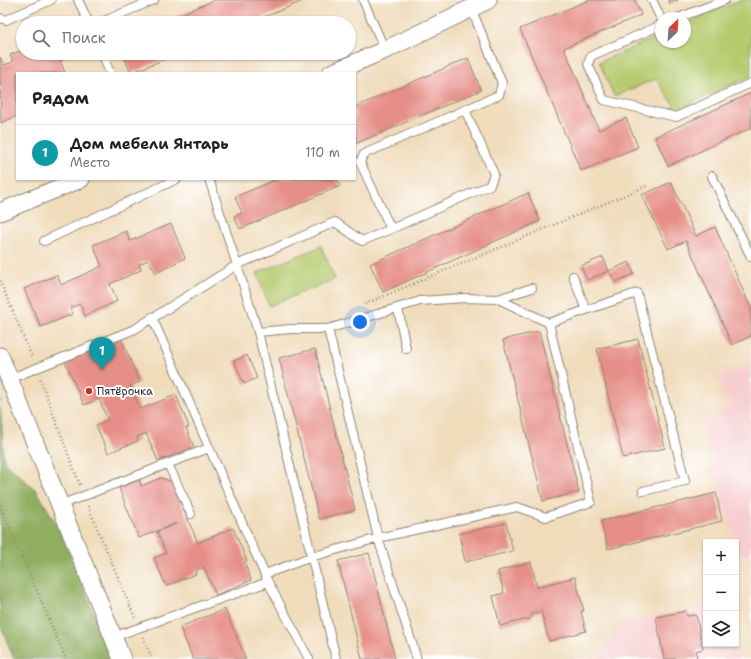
<!DOCTYPE html>
<html lang="ru">
<meta charset="utf-8">
<style>
:root{--surface:#fff;--page:#f6f6f6;--text:#222;--muted:#767676;--line:#e0e0e0;--accent:#0f766e}
body{margin:0;font-family:"Shantell Sans",sans-serif;background:var(--page);color:var(--text)}
.controls{position:absolute;right:12px;bottom:12px;display:grid;overflow:hidden;border-radius:0px;box-shadow:0 1px 3px #0004}
.controls button{width:36px;height:36px;display:grid;place-items:center;padding:0;border:0;border-bottom:1px solid var(--line);background:var(--surface);color:var(--text);font:20px sans-serif}
.compass{position:absolute;left:655px;top:12px;width:36px;height:36px;border-radius:50%;background:var(--surface);box-shadow:0 1px 3px #0004;rotate:25deg}
.you{position:absolute;left:360px;top:322px;width:14px;height:14px;margin:-10px;border:3px solid #fff;border-radius:50%;background:#1a73e8;box-shadow:0 0 0 6px #1a73e833}
.badge{display:grid;place-items:center;width:26px;height:26px;border-radius:50%;background:var(--accent);color:#fff;font-size:13px;font-weight:700}
.pin{position:absolute;translate:-50% -33px;filter:drop-shadow(0 1px 2px #0008)}
.pin::after{content:'';position:absolute;top:21px;width:14px;height:12px;background:inherit;clip-path:polygon(0 0,100% 0,50% 100%)}
.list{margin:0;padding:0;list-style:none}
h2{display:flex;justify-content:space-between;align-items:center;height:52px;margin:0;padding:0 16px;font-size:17px}
h2 small{font-size:13px;font-weight:400;color:var(--muted)}
.list li{display:grid;grid-template-columns:26px 1fr auto;gap:12px;align-items:center;box-sizing:border-box;height:56px;padding:0 16px;border-top:1px solid var(--line)}
.list b{display:block;font-size:15px;white-space:nowrap}
.list p{margin:0;font-size:13px;white-space:nowrap;color:var(--muted)}
.list em{font-size:13px;font-style:normal;color:var(--muted)}
.icon{flex:none;width:22px;height:22px;fill:none;stroke:currentColor;stroke-width:2;stroke-linecap:round;stroke-linejoin:round}
.map{position:relative;flex:none;width:751px;height:659px;overflow:hidden}
.search{position:absolute;background:var(--surface);box-shadow:0 1px 3px #0004;left:16px;top:16px;width:340px;height:44px;display:flex;align-items:center;gap:10px;box-sizing:border-box;padding:0 14px;border-radius:22px;color:var(--muted);font-size:15px}
.panel{position:absolute;background:var(--surface);box-shadow:0 1px 3px #0004;left:16px;top:72px;width:340px;height:108px;border-radius:0px}
.map>svg:first-child{display:block}
.built{fill:#f7cfd0}
.green{fill:#b6ca6e;stroke:#707a4c}
.forest{fill:#90ae61;stroke:#5e6c46}
.building{fill:#e68f88}
.lines{fill:none;stroke-linecap:round;stroke-linejoin:round}
.lane-casing{stroke:#8e8473;stroke-width:10}
.street-casing{stroke:#8e8473;stroke-width:19}
.path{stroke:#8e8473;stroke-width:2.5;stroke-dasharray:1 3;stroke-linecap:butt}
.lane{stroke:#fff;stroke-width:8}
.street{stroke:#fff;stroke-width:17}
.poi-dot{fill:#c8321e;stroke:#fff;stroke-width:1.5}
.labels{text-anchor:middle;stroke-width:4;stroke-linejoin:round;paint-order:stroke}
.poi-label{font-size:11px;fill:#2b2b2b;stroke:#fff;text-anchor:start}
</style>
<div class="map">
<svg width="751" height="659" viewBox="0 0 751 659">
<rect width="100%" height="100%" fill="#fff"/>
<filter id="ink" filterUnits="userSpaceOnUse"><feTurbulence type="fractalNoise" baseFrequency=".025" numOctaves="2"/><feDisplacementMap in="SourceGraphic" scale="8" xChannelSelector="R" yChannelSelector="G"/><feConvolveMatrix kernelMatrix="1 2 1 2 8 2 1 2 1" color-interpolation-filters="sRGB"/></filter>
<filter id="wash" filterUnits="userSpaceOnUse"><feTurbulence type="fractalNoise" baseFrequency=".012" numOctaves="4" result="noise"/><feDisplacementMap in="SourceGraphic" scale="16" xChannelSelector="R" yChannelSelector="G"/><feGaussianBlur stdDeviation="0.9" result="paint"/><feColorMatrix in="noise" values="0 0 0 0 0 0 0 0 0 0 0 0 0 0 0 0 0 1.4 0 .05"/><feComposite in="paint" operator="in"/></filter>
<g filter="url(#wash)">
<rect width="100%" height="100%" fill="#f0dcbb"/>
<path class="built" d="M751,365V557L738,555L736,542H734L702,422L729,410L718,376Z
M706,606V644H734L738,659H597L623,622Z"/>
<path class="green" d="M741,0H751V76L677,110L656,79L614,96L599,62L661,35V42H685V24Z
M321,246L335,279L269,306L257,273Z"/>
<path class="forest" d="M0,399L4,462L37,491L58,527L113,659H14L0,624Z"/>
<g id="blocks">
<path class="building" d="M215,0H305L250,23H160Z
M589,0H635L641,15L564,48L599,130L626,118L638,147L581,171L520,29Z
M668,0H678L670,4Z
M23,50V53H63L65,58L60,60L65,73H17V116L1,123L0,57L4,65L13,62L10,55Z
M122,53H179L131,73Z
M468,58L481,90L355,144V107Z
M751,93V128L668,166L655,137Z
M277,179H337L340,186L240,229L234,216L242,213L235,197Z
M671,182L696,236L715,227L751,308V336L732,345L686,241L668,249L642,195Z
M528,193L540,221L383,292L370,264Z
M171,224L185,258L156,273L148,260L139,264L141,270L110,284L117,301L85,316L80,304L70,308L73,314L41,327L24,289L57,275L61,285L102,266L93,245L126,231L130,241Z
M603,257L609,271L629,262L634,274L615,282L609,271L587,280L581,266Z
M539,331L579,492L543,501L503,340Z
M120,336L140,382L130,386L140,409L176,395L189,427L186,428L194,447L158,461L146,433L137,437L138,441L108,453L96,425L108,420L99,399L84,405L64,359Z
M638,339L665,448L623,458L597,349Z
M315,349L355,510L319,519L279,358Z
M247,355L257,378L244,384L234,361Z
M161,478L172,482L198,543L233,528L247,561L244,562L251,580L216,595L204,567L195,571L196,574L166,586L154,558L166,553L157,532L177,523L139,538L119,488L139,480L141,486Z
M716,493L722,521L608,549L601,521Z
M506,523L513,551L465,562L459,534Z
M369,553L395,659H362L338,561Z
M531,562L537,587L575,577L584,611H581L586,631L549,641L541,611L531,614L532,618L500,626L493,596L504,593L498,571Z
M225,609L246,659H193L180,627Z
M686,611L687,616L696,615L703,649L696,651L697,659H664L656,617Z"/>
</g>
</g>
<g filter="url(#ink)">
<use href="#blocks" fill-opacity="0" stroke="#8e8473" stroke-width="1"/>
<g class="lines">
<defs>
<path id="lane" d="M78,0L89,23
M363,0L385,50
M652,0L661,19
M471,8L502,83L499,95L364,154L360,162L391,229L362,241L335,222L237,265L258,332L291,329H328L378,538L517,507L546,517L591,502L549,323L498,299
M0,18L6,20L51,0
M678,18L725,0
M99,23L154,0
M661,25L591,56L588,64L604,100L676,117L751,83
M102,53L110,73
M712,176L751,257
M391,229L490,185L494,174L465,110
M44,241L177,179
M573,276L586,310L637,293L685,481L643,491
M398,308L406,349
M152,317L268,582L309,659
M549,323L586,310
M328,329L420,301L464,298L498,299L532,288
M258,332L336,659
M9,379L135,329L237,265L209,179
M168,464L191,514
M60,505L209,448
M265,574L311,557L378,538L417,659
M113,637L268,582"/>
<path id="street" d="M331,73L385,50L488,0
M0,212L81,179
M0,356L122,659"/>
</defs>
<use href="#lane" class="lane-casing"/>
<use href="#street" class="street-casing"/>
<path class="path" d="M0,281L32,357
M365,304L649,185
M40,379L80,485
M0,505L66,659
M88,506L135,618
M143,637L152,659"/>
<use href="#lane" class="lane"/>
<use href="#street" class="street"/>
</g>
</g>
<circle class="poi-dot" cx="89" cy="391" r="4"/>
<g class="labels">
<g class="poi-label">
<text x="97" y="395">Пятёрочка</text>
</g>
</g>
</svg>
<div class="controls">
<button>+</button>
<button>−</button>
<button><svg class="icon" aria-label="layers" viewBox="0 0 24 24"><path d="M12 4l9 5-9 5-9-5zM3 14l9 5 9-5"/></svg></button>
</div>
<svg class="compass" viewBox="-18 -18 36 36"><path d="M0-13l5 13h-10z" fill="#e53935"/><path d="M0 13l5-13h-10z" fill="#767676"/></svg>
<div class="you"></div>
<div class="pin badge" style="left:102px;top:370px;background:#0f9aa8">1</div>
<div class="search"><svg class="icon" aria-label="search" viewBox="0 0 24 24"><circle cx="10" cy="10" r="6"/><path d="M15 15l6 6"/></svg>Поиск</div>
<section class="panel">
<h2>Рядом<small></small></h2>
<ul class="list">
<li><span class="badge" style="background:#0f9aa8">1</span><div><b>Дом мебели Янтарь</b><p>Место</p></div><em>110 m</em></li>
</ul>
</section>
</div>
